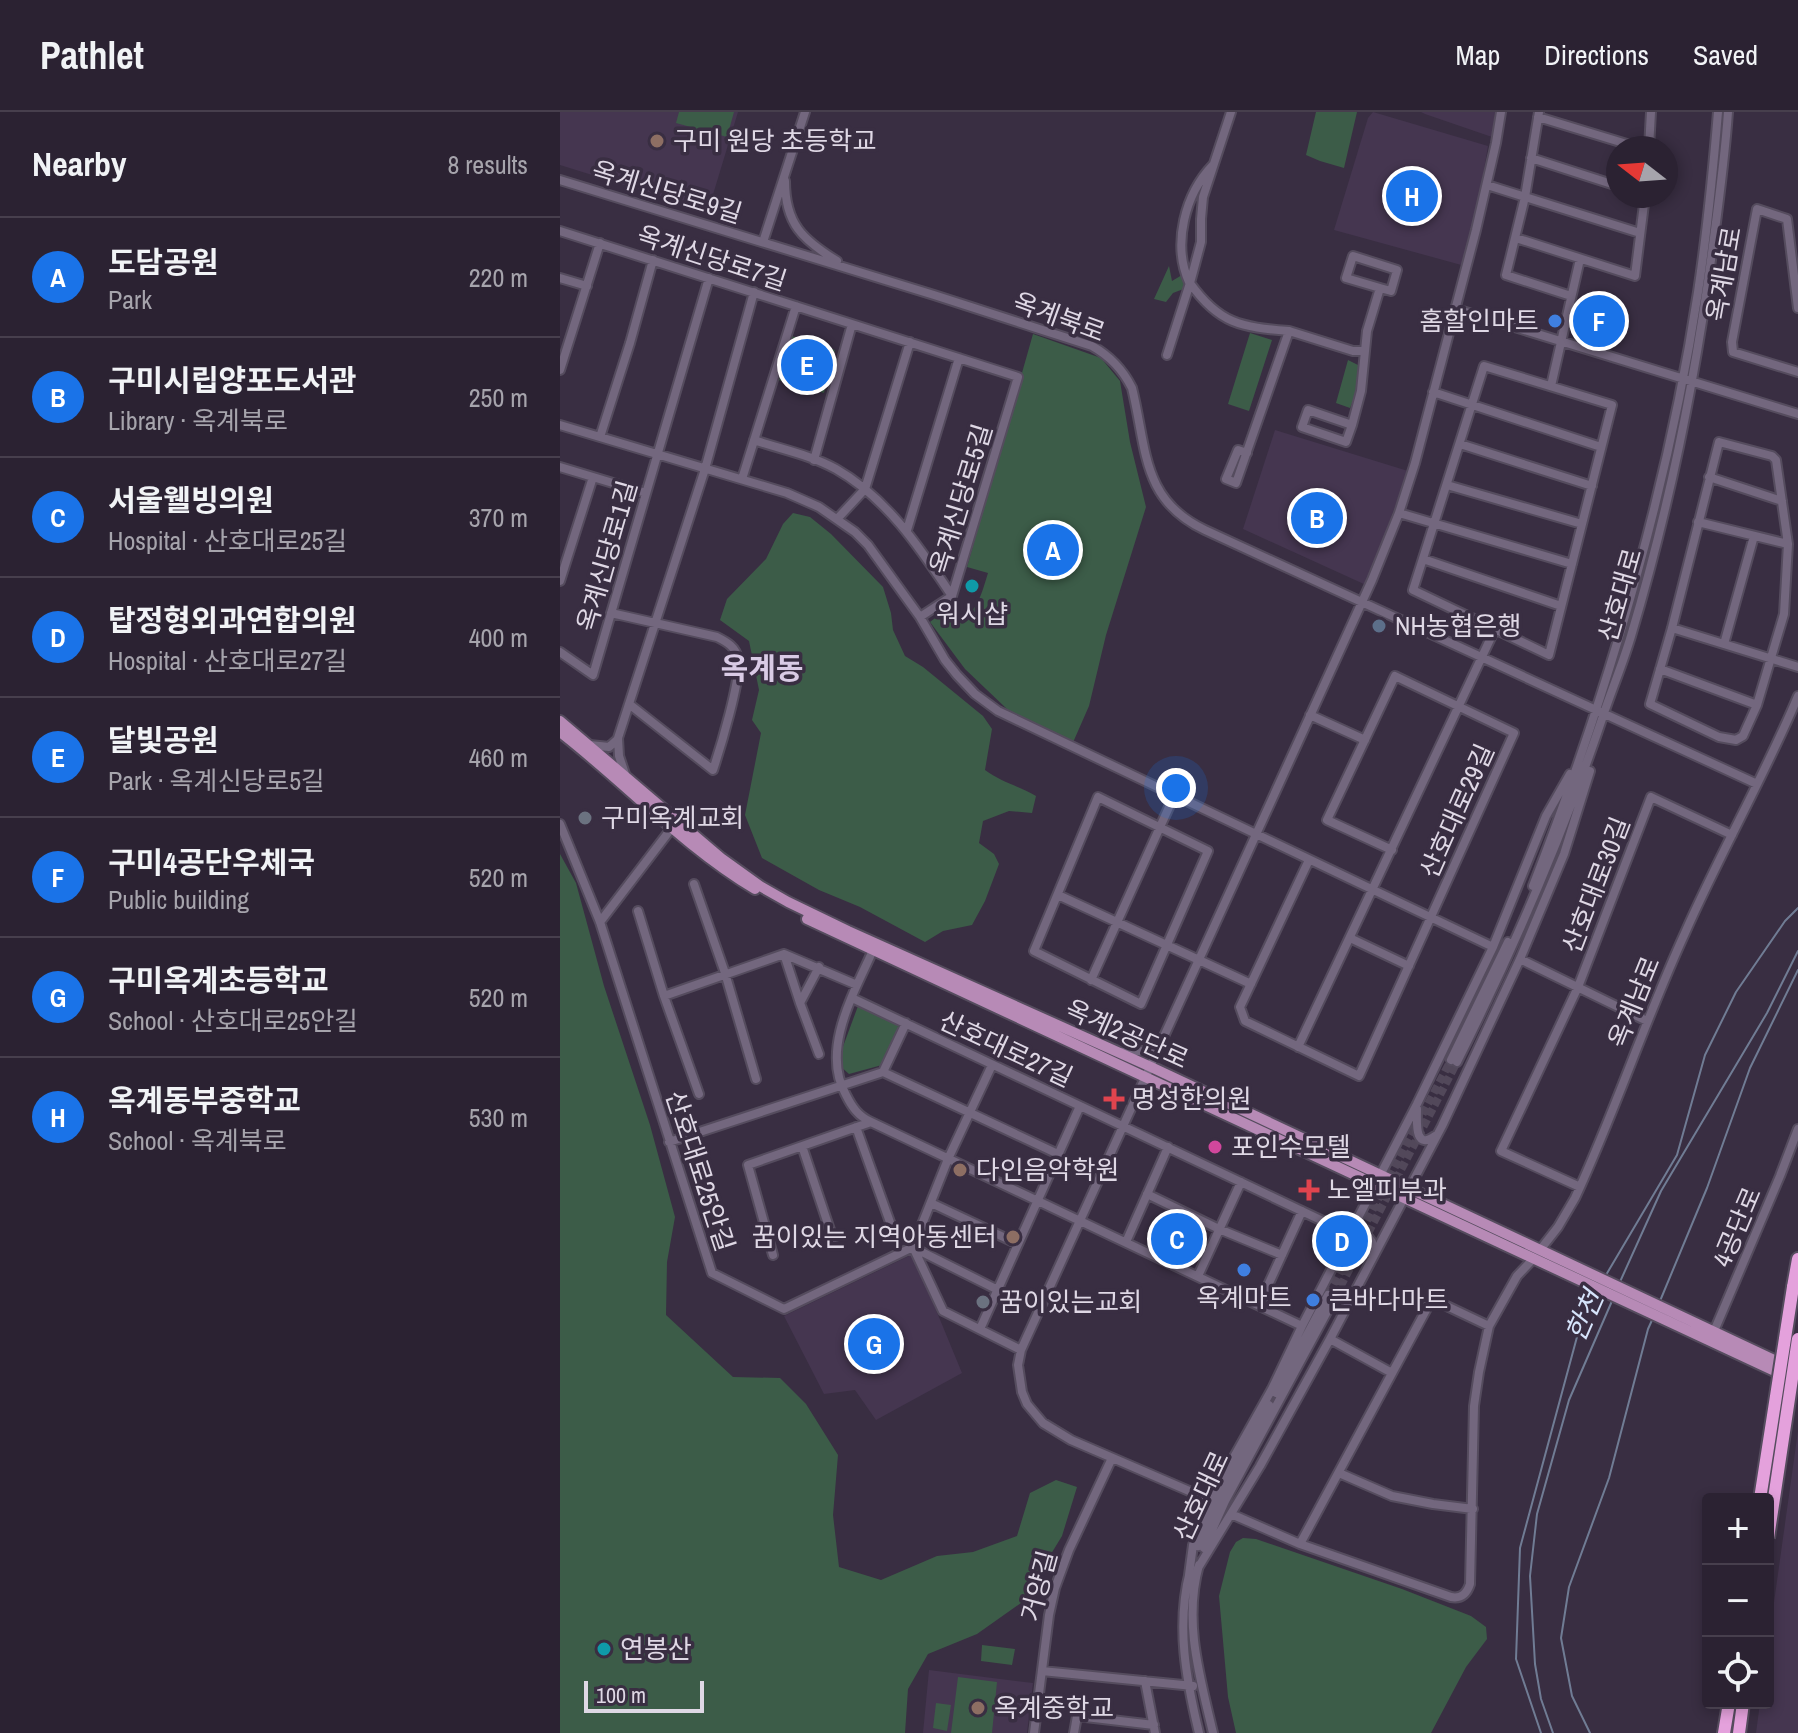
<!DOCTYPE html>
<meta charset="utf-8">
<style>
:root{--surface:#2b2232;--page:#332a3a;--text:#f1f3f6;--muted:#a6a4ac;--line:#473f4d;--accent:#1a73e8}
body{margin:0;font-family:"Archivo Narrow","Noto Sans KR",sans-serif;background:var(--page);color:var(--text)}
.controls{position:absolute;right:24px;bottom:24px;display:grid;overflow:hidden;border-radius:8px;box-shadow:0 4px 12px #0003}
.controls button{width:72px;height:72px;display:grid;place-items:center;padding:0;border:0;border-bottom:2px solid var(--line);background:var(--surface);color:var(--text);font:40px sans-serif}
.compass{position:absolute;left:1046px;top:24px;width:72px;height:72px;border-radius:50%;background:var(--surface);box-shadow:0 4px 12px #0003;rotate:287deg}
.scale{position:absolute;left:24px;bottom:20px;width:120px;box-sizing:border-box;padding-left:8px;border:4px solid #dfd8e5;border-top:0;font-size:22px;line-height:28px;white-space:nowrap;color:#dfd8e5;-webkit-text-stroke:6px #392e42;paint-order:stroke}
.you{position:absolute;left:616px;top:676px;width:28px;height:28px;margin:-20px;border:6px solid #fff;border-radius:50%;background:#1a73e8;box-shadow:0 0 0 12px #1a73e833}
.badge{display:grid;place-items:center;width:52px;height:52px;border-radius:50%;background:var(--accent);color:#fff;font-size:26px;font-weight:700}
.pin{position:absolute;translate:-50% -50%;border:4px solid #fff;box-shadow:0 2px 8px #0006}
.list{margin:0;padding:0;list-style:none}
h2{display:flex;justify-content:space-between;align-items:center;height:104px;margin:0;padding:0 32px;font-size:34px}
h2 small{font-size:26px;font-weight:400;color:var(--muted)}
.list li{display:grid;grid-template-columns:52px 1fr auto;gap:24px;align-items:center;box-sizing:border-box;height:120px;padding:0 32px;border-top:2px solid var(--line)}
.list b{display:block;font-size:30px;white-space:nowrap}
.list p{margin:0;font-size:26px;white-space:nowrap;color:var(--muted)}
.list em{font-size:26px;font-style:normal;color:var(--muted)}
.icon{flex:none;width:44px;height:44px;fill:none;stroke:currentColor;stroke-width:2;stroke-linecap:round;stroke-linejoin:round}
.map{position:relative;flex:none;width:1238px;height:1621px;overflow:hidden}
header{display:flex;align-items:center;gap:48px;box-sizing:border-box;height:112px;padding:0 40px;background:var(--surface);border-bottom:2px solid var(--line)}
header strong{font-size:38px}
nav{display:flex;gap:44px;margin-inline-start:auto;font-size:28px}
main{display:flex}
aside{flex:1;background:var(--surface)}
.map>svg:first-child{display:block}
.built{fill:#453650}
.green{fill:#3c5c48}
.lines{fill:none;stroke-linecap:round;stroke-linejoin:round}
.stream{stroke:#707c94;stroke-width:2}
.minor-tunnel{stroke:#52485a;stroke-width:8;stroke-dasharray:8 4;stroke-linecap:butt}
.minor-casing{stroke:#554c5e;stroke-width:12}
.major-casing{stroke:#554c5e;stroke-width:14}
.highway-casing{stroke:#554c5e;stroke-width:16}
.minor{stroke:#73677e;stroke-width:8}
.major{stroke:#b78ab6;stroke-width:10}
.highway{stroke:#e4a1dc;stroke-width:12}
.highway-bridge-casing{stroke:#554c5e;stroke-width:16;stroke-linecap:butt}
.highway-bridge{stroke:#e4a1dc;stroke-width:12}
.education-dot{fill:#8d6e63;stroke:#392e42;stroke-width:3}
.shop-dot{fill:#3f7fe0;stroke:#392e42;stroke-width:3}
.culture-dot{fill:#0f9aa8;stroke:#392e42;stroke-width:3}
.service-dot{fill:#5c6f8a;stroke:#392e42;stroke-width:3}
.worship-dot{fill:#6b7280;stroke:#392e42;stroke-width:3}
.health-dot{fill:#e0444e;stroke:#392e42;stroke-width:3}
.hotel-dot{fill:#d1479c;stroke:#392e42;stroke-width:3}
.labels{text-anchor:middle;stroke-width:7;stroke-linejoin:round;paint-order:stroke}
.poi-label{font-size:26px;fill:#dfd8e5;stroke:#392e42;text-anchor:start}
.street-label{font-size:26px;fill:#dfd8e5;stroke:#392e42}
.water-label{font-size:28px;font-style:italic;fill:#d6e4fb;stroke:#392e42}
.quarter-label{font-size:30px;font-weight:bold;fill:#d9cbe5;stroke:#392e42}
</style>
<header>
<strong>Pathlet</strong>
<nav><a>Map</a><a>Directions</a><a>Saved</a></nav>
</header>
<main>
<aside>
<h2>Nearby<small>8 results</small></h2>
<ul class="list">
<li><span class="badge">A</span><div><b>도담공원</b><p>Park</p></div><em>220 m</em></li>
<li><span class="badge">B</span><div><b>구미시립양포도서관</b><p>Library · 옥계북로</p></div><em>250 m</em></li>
<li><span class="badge">C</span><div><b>서울웰빙의원</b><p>Hospital · 산호대로25길</p></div><em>370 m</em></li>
<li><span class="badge">D</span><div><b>탑정형외과연합의원</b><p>Hospital · 산호대로27길</p></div><em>400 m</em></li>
<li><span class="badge">E</span><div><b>달빛공원</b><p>Park · 옥계신당로5길</p></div><em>460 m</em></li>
<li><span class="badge">F</span><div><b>구미4공단우체국</b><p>Public building</p></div><em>520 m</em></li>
<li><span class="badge">G</span><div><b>구미옥계초등학교</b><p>School · 산호대로25안길</p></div><em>520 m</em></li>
<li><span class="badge">H</span><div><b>옥계동부중학교</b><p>School · 옥계북로</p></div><em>530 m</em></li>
</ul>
</aside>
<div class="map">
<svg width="1238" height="1621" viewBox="0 0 1238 1621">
<rect width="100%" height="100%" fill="#392e42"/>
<path class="built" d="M0,0H178L148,99L0,53Z
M813,0L928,34L916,104L905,154L774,118L808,6Z
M861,0H935L932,25L865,2Z
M715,318L848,359L806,473L683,417Z
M353,1142L402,1261L316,1308L295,1278L264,1282L224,1204Z
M1238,1319V1621H1196L1200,1591H1208V1533Z
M369,1558L473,1571L467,1621H363Z"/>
<path class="green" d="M119,0H174L167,25L116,11Z
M756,0H797L784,56L760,49L746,43Z
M609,154L612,169L622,163L626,176L613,181L606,190L594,187Z
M690,221L712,228L689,299L668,292Z
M473,222L541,246L560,269L570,330L586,395L546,523L529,594L511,635L447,597L405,557L370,510L392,493L403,508C419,495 422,480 428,461L407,455Z
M232,224L275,238L264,281L218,268Z
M788,248L800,254L797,279L790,296L776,291Z
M233,401L250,405L271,422L323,475L331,501L333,518L345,544L363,555L423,604L432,617L425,658C441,670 459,674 476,684L472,701L449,699L423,709L419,731L434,742L439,752L425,789L412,813L383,819L365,830L300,795L259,778L202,746L185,703L201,621L192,608L199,578L189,529L160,508L167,487L206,447L223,412Z
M0,742L16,771L44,874L90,1013L115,1105L107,1150L106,1203L173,1265L220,1266L246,1292L278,1343L273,1403L279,1455L321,1468L377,1444L413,1440L457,1424L470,1381L496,1368L517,1375L502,1424L461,1491L417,1522L368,1542L348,1577L345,1621H0Z
M298,894L340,914L322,953L289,962L280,954L281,940Z
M683,1426L696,1427L842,1477L911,1504L926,1515L927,1527L906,1555L871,1621H676L668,1585L659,1484L670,1440L676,1430Z
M422,1533L455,1537L452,1553L421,1549Z
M398,1565L437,1570L432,1621H391Z
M376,1591L391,1593L387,1619L373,1616Z"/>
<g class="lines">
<path class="stream" d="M1046,1163L1117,1043L1145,943L1176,880L1225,809L1238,796
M1059,1172L1101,1079L1207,901L1238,839
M1100,1189L1147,1076L1190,956L1238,858
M981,1621L956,1547L960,1436L1024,1199L1035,1182
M993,1621L981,1587L975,1552L970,1464L977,1402L1009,1288L1052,1189
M1030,1621L1012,1584L1001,1526L1009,1475L1049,1366L1088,1217L1093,1206"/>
<path class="minor-tunnel" d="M768,1183L891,948
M775,1185L897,950"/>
<defs>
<path id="minor" d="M979,0L965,85L946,163L1011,184
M978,5L1080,36
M1089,36L1091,0
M971,46L1058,74
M0,68L374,183L532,234C550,244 563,258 572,276C587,336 581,388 645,418L1197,672
M225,69C225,112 243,128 277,149
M927,73L1080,121
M0,119L458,265L392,484L360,505
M956,126L1075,164L1085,84
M203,130L245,0
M0,166L27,174
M629,170C612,132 625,82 653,53
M630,171L641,130V107L643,85L671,0
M1238,196L1227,107L1197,97L1172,230L1173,240L1238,260
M896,197L1238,302
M607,243L630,171C659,212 681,215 729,219
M924,254L1052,293L989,543L853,478Z
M0,258L40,131
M991,274L1020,147
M873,280L1041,335
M0,313L227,381L259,395L295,420L308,433L360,505L385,548L397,563L415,582L438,599L933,835
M792,313L748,298L742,315L786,330L792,313L801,279L807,219L820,176L831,179L837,158L793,144L786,166L820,176
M40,325L70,231L93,148
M194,328C220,337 251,343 276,357C327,386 360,436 392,484
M1159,330L1212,344L1216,348L1228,432L1224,502L1197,593L1183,624L1176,628L1159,625L1090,592L1112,516Z
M900,332L1032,374
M687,341L678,338L666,367L676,371L729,219L793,239H804
M254,348L292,212
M0,355L86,381
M1149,365L1222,389
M182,367L236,194
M887,373L1022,412
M839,401L1012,452
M278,406L305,377L350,230
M1138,410L1228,432
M347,418L399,246
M863,447L1001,494
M0,469L33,365
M51,501L157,525C167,530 176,535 178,547C182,565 160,637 153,658L69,592
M1112,516L1238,555
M1164,532L1194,424
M0,540L33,563L149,166
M1100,557L1197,593
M750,603L805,628
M30,633L49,635L58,627
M65,662L59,644L58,626L145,357L194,180
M538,685L648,739L581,892L474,839Z
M0,712L40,810L152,1161L224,1197L353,1135L388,1047L432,953
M749,748L680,895L685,909L799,964L954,621L835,564L767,708L832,738
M134,772L165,861L196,967
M973,774C1047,583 1107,383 1138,180C1147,120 1153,60 1158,0
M498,783L691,872
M78,799L104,884
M40,810L114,713
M790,826L849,854
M314,836C295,879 260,937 286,983C292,995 298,1004 311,1010L742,1214
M224,842L240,891
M960,847L1087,909
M259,855L240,891L259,942
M531,868L614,684
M292,886L786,1120L806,1122L812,1130V1143
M738,935L935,517
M561,940L584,939L601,930
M891,948L948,830
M897,950C953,838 1003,723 1043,604C1052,577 1063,551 1071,524C1109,397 1136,264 1153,133C1159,88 1165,44 1168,0
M323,960L346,911
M139,982L104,884L224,842L297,873
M857,997C857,1010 854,1039 875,1024
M296,1015L331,1113
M109,1030L323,960L498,1042
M242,1034L273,1127
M1020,1075L941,1039L1018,875L1091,685L1172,723
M587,1082L659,1117L722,1143
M371,1091L458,1132
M566,1130L608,1035
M353,1135L383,1199L461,1238
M354,1136L438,1178
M980,1138L998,1115L1015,1086C1055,1000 1085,908 1125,821C1160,741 1204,665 1238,584
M213,1143L188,1053L311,1010
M638,1164L681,1070
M699,1193L742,1099
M420,1217L520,994
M1152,1224L1220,1064L1238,1017
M770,1227L832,1261
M716,1281L768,1183
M779,1361L832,1384L873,1392L913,1397
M650,1388L511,1328L483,1311L467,1292L462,1280L458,1253L461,1238L812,468L839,401L855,351L916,118L936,31L941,0
M671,1402L740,1432L891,1485C902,1487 907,1481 910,1472L914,1294L919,1260L929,1214L957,1164L974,1146
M740,1432L872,1187L929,1214
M638,1434L660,1385L709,1293
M644,1436L665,1389L775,1185
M639,1453C623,1510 640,1565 653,1621
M638,1456L700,1354L770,1227L882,1014L960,847L1004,742L1030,659
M630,1459C616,1513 626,1567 639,1621
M629,1463L633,1433L650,1388L712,1277L742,1214L857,992L933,835L986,704L1010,662
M482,1559L633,1574
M585,1569L595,1621
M474,1621L489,1503L495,1476L509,1438L552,1346
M514,1621L517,1604L594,1613"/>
<path id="major" d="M0,609L161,746L200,774L228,790L288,819L591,955L1212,1247L1238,1261
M0,620C66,671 123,734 195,777
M247,807L1238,1270"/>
<path id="highway" d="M1233,1175L1238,1147
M1164,1621L1169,1591
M1179,1621L1183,1591"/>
</defs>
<use href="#minor" class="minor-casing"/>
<use href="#major" class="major-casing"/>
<use href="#highway" class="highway-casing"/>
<use href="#minor" class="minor"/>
<use href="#major" class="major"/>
<use href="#highway" class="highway"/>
<defs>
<path id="highway-bridge" d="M1200,1387L1233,1175
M1208,1426L1238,1227"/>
</defs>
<use href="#highway-bridge" class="highway-bridge-casing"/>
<use href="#highway-bridge" class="highway-bridge"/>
</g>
<g class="education-dot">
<circle cx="97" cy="29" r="8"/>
<circle cx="400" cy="1058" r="8"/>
<circle cx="453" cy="1125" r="8"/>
<circle cx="418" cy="1596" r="8"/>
</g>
<g class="shop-dot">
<circle cx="995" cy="209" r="8"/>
<circle cx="684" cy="1158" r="8"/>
<circle cx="753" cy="1188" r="8"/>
</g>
<g class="culture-dot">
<circle cx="412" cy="474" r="8"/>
<circle cx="44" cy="1537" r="8"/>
</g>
<circle class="service-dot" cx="819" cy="514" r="8"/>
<g class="worship-dot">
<circle cx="25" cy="706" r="8"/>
<circle cx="423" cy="1190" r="8"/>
</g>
<g class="health-dot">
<path d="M550 975h8v8h8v8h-8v8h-8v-8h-8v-8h8z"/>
<path d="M745 1066h8v8h8v8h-8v8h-8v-8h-8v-8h8z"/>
</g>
<circle class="hotel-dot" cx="655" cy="1035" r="8"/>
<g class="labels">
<g class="poi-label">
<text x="113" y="38">구미 원당 초등학교</text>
<text x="979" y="218" text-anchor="end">홈할인마트</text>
<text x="412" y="511" text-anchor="middle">워시샵</text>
<text x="835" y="523">NH농협은행</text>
<text x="41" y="715">구미옥계교회</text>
<text x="572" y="996">명성한의원</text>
<text x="671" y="1044">포인수모텔</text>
<text x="416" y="1067">다인음악학원</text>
<text x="767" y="1087">노엘피부과</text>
<text x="437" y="1134" text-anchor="end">꿈이있는 지역아동센터</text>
<text x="684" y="1195" text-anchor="middle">옥계마트</text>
<text x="769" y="1197">큰바다마트</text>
<text x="439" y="1199">꿈이있는교회</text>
<text x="60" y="1546">연봉산</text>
<text x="434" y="1605">옥계중학교</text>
</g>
<g class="street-label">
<text transform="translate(107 80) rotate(17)" y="9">옥계신당로9길</text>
<text transform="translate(152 146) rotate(18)" y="9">옥계신당로7길</text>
<text transform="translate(1164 162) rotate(-80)" y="9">옥계남로</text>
<text transform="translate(499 205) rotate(20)" y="9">옥계북로</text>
<text transform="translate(401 387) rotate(-73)" y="9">옥계신당로5길</text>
<text transform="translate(47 444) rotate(-74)" y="9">옥계신당로1길</text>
<text transform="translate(1060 483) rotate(-74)" y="9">산호대로</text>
<text transform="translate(897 699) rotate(-66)" y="9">산호대로29길</text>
<text transform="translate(1036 773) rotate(-69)" y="9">산호대로30길</text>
<text transform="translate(1074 890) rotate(-68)" y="9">옥계남로</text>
<text transform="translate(567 922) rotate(24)" y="9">옥계2공단로</text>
<text transform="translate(446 937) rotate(25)" y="9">산호대로27길</text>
<text transform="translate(140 1059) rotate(72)" y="9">산호대로25안길</text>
<text transform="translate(1177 1115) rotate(-67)" y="9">4공단로</text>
<text transform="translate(641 1384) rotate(-65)" y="9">산호대로</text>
<text transform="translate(479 1474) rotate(-75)" y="9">거양길</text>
</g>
<g class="water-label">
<text transform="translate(1024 1204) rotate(-66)" y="10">한천</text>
</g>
<g class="quarter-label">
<text x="202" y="567">옥계동</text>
</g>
</g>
</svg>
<div class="controls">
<button>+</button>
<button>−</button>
<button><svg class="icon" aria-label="locate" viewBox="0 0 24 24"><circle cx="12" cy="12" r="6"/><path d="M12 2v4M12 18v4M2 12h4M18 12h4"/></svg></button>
</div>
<svg class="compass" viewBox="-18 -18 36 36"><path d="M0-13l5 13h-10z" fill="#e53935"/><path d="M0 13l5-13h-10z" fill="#a6a4ac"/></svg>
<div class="scale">100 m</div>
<div class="you"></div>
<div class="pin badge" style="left:493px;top:438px">A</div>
<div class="pin badge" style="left:757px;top:406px">B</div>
<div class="pin badge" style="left:617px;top:1127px">C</div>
<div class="pin badge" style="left:782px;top:1129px">D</div>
<div class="pin badge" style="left:247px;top:253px">E</div>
<div class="pin badge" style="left:1039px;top:209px">F</div>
<div class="pin badge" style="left:314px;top:1232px">G</div>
<div class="pin badge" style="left:852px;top:84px">H</div>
</div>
</main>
